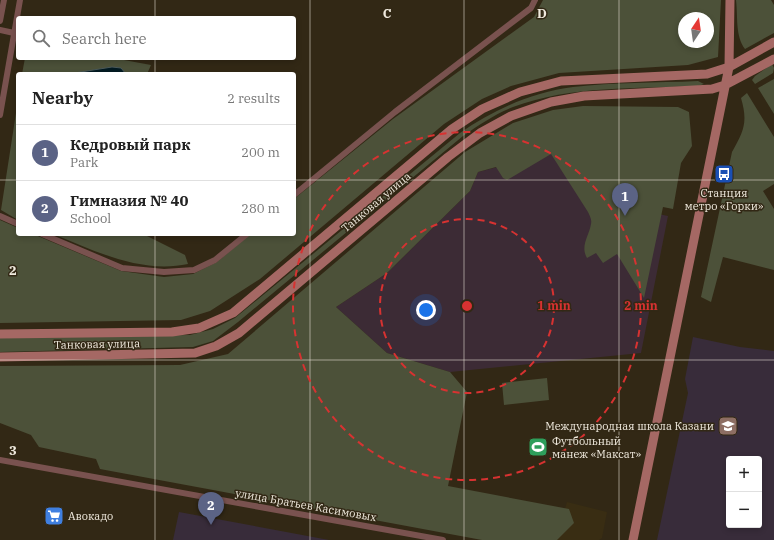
<!DOCTYPE html>
<meta charset="utf-8">
<style>
:root{--surface:#fff;--page:#f6f6f6;--text:#222;--muted:#767676;--line:#e0e0e0;--accent:#5b6385}
body{margin:0;font-family:"IBM Plex Serif",serif;background:var(--page);color:var(--text)}
.controls{position:absolute;right:12px;bottom:12px;display:grid;overflow:hidden;border-radius:4px;box-shadow:0 2px 6px #0003}
.controls button{width:36px;height:36px;display:grid;place-items:center;padding:0;border:0;border-bottom:1px solid var(--line);background:var(--surface);color:var(--text);font:20px sans-serif}
.compass{position:absolute;left:678px;top:12px;width:36px;height:36px;border-radius:50%;background:var(--surface);box-shadow:0 2px 6px #0003;rotate:13deg}
.you{position:absolute;left:426px;top:310px;width:14px;height:14px;margin:-10px;border:3px solid #fff;border-radius:50%;background:#1a73e8;box-shadow:0 0 0 6px #1a73e833}
.badge{display:grid;place-items:center;width:26px;height:26px;border-radius:50%;background:var(--accent);color:#fff;font-size:13px;font-weight:700}
.pin{position:absolute;translate:-50% -33px;filter:drop-shadow(0 1px 2px #0008)}
.pin::after{content:'';position:absolute;top:21px;width:14px;height:12px;background:inherit;clip-path:polygon(0 0,100% 0,50% 100%)}
.list{margin:0;padding:0;list-style:none}
h2{display:flex;justify-content:space-between;align-items:center;height:52px;margin:0;padding:0 16px;font-size:17px}
h2 small{font-size:13px;font-weight:400;color:var(--muted)}
.list li{display:grid;grid-template-columns:26px 1fr auto;gap:12px;align-items:center;box-sizing:border-box;height:56px;padding:0 16px;border-top:1px solid var(--line)}
.list b{display:block;font-size:15px;white-space:nowrap}
.list p{margin:0;font-size:13px;white-space:nowrap;color:var(--muted)}
.list em{font-size:13px;font-style:normal;color:var(--muted)}
.icon{flex:none;width:22px;height:22px;fill:none;stroke:currentColor;stroke-width:2;stroke-linecap:round;stroke-linejoin:round}
.map{position:relative;flex:none;width:774px;height:540px;overflow:hidden}
.search{position:absolute;background:var(--surface);box-shadow:0 2px 6px #0003;left:16px;top:16px;width:280px;height:44px;display:flex;align-items:center;gap:10px;box-sizing:border-box;padding:0 14px;border-radius:4px;color:var(--muted);font-size:15px}
.panel{position:absolute;background:var(--surface);box-shadow:0 2px 6px #0003;left:16px;top:72px;width:280px;height:164px;border-radius:4px}
.map>svg:first-child{display:block}
.built{fill:#392d13}
.education{fill:#382c3a;fill-rule:evenodd}
.medical{fill:#3c2b35}
.green{fill:#4c5139;fill-rule:evenodd}
.water{fill:#031b22;stroke:#4a595a}
.lines{fill:none;stroke-linecap:round;stroke-linejoin:round}
.street{stroke:#79524f;stroke-width:6}
.secondary{stroke:#a56864;stroke-width:9}
.grid{fill:none;stroke:#f0eade;stroke-width:1;stroke-opacity:0.55}
.ring{fill:none;stroke:#d73231;stroke-width:2;stroke-dasharray:7 5}
.labels{text-anchor:middle;stroke-width:3;stroke-linejoin:round;paint-order:stroke}
.poi-label{font-size:11px;fill:#f0eade;stroke:#322815;text-anchor:start}
.street-label{font-size:11px;fill:#f0eade;stroke:#322815}
.grid-label{font-size:13px;text-anchor:middle;font-weight:bold;fill:#f0eade;stroke:#322815;stroke-width:3;stroke-linejoin:round;paint-order:stroke}
.centre{fill:#d73231;stroke:#322815;stroke-width:2}
.ring-label{font-size:12px;text-anchor:middle;font-weight:bold;fill:#d73231;stroke:#322815;stroke-width:3;stroke-linejoin:round;paint-order:stroke}
</style>
<div class="map">
<svg width="774" height="540" viewBox="0 0 774 540">
<rect width="100%" height="100%" fill="#322815"/>
<path class="built" d="M567,502L607,512L602,538L599,540H556Z"/>
<path class="education" d="M693,337L740,347L774,351V540H657L688,393L685,379ZM729,459H759V525H729Z
M179,512L313,537L329,540H173Z"/>
<path class="medical" d="M551,153L583,198L668,216L641,353L450,372L387,353L336,307L387,273L470,191L478,172Z"/>
<path class="green" d="M543,0H721L718,57L688,65L559,73L511,86L482,99L444,124L260,279L210,311L181,320L0,323V220L18,228V234H33L121,271L164,277L193,274L217,262L251,234H294V199L393,119L534,17ZM684,18H708V42H684Z
M736,0H771L774,5V33L745,49C735,36 738,16 736,0Z
M25,58H113L151,65L147,74H22Z
M772,64L774,68L773,73L755,84L752,80L755,76Z
M774,79V114L758,88Z
M698,81L704,84L698,86C637,89 572,85 513,107C495,114 479,125 463,136L238,322L213,341L193,347L0,352V338L190,335L213,329L235,318L460,133C493,110 532,92 573,87C614,82 656,83 698,81Z
M747,93L774,137V184L763,191L774,209V270L723,257L711,302L701,297L732,152C744,131 748,122 741,98Z
M18,100V220L1,210Z
M583,106L678,107L689,112L692,146L681,163L673,209L663,207L644,298L617,254L603,263L596,253L587,258C580,246 589,236 591,224C592,220 590,216 588,212L551,154L507,180L503,178L496,167L478,172L470,191L387,273L336,307L387,353L450,372L467,392L448,486L569,509L574,523L557,540H482L100,469L96,459L39,447L31,435L0,423V366L180,365L228,354L465,152L513,123L553,110Z
M53,234H143L185,255L188,264C141,274 95,251 53,234Z
M547,378L549,400L504,405L502,383Z"/>
<path class="water" d="M112,67L121,68L126,74H68Z"/>
<g class="lines">
<path class="street" d="M0,21L4,0
M0,30L14,33
M0,115L20,0
M294,195L395,112L531,8L535,0
M0,216L18,224
M42,234L122,268L164,272L194,270L215,260L247,234
M0,460L443,540"/>
<path class="secondary" d="M0,334L172,332L199,328L233,313L452,129L482,109L520,92L561,81L707,74L729,67L774,42
M0,357L195,353L216,346L239,333L448,157L480,133L511,116L551,102L584,96L712,89L725,85L774,59
M633,540L729,67L730,0"/>
</g>
<path class="grid" d="M155,0V18M310,0V540M464,0V540M619,0V540M155,58V74M0,180H18M294,180H774M155,234V540M0,360H774"/>
<g class="ring">
<circle cx="467" cy="306" r="87"/>
<circle cx="467" cy="306" r="174"/>
</g>
<defs>
<symbol id="bus-square" viewBox="-11 -11 22 22"><rect x="-9" y="-9" width="18" height="18" rx="4" fill="#1a4fb4" stroke="#322815"/><path d="M-5-6H5V4H4V6H2V4H-2V6H-4V4H-5ZM-3.5-4V0h7V-4ZM-3.5 1.2v1.5H-2V1.2ZM2 1.2v1.5H3.5V1.2Z" fill="#fff"/></symbol>
<symbol id="school-square" viewBox="-11 -11 22 22"><rect x="-9" y="-9" width="18" height="18" rx="4" fill="#8d6e63" stroke="#322815"/><path d="M0-5L7-2L0 1L-7-2ZM-4 1L0 2.5L4 1V4Q0 6-4 4Z" fill="#fff"/></symbol>
<symbol id="stadium-square" viewBox="-11 -11 22 22"><rect x="-9" y="-9" width="18" height="18" rx="4" fill="#2e9e5b" stroke="#322815"/><path d="M0-5a6.5 5 0 1 0 0 10a6.5 5 0 1 0 0-10ZM-3.5-1.8h7v3.6h-7Z" fill="#fff"/></symbol>
<symbol id="supermarket-square" viewBox="-11 -11 22 22"><rect x="-9" y="-9" width="18" height="18" rx="4" fill="#3f7fe0" stroke="#322815"/><path d="M-6-5.5h2.5l.6 2H6L4.5 2H-2.5L-4.4-4H-6ZM-1.5 3.2a1.3 1.3 0 1 0 .1 0ZM3 3.2a1.3 1.3 0 1 0 .1 0Z" fill="#fff"/></symbol>
</defs>
<g fill-rule="evenodd">
<use href="#bus-square" x="713" y="163" width="22" height="22"/>
<use href="#school-square" x="717" y="415" width="22" height="22"/>
<use href="#stadium-square" x="527" y="436" width="22" height="22"/>
<use href="#supermarket-square" x="43" y="505" width="22" height="22"/>
</g>
<g class="labels">
<g class="poi-label">
<text x="724" y="197" text-anchor="middle">Станция<tspan x="724" dy="13">метро «Горки»</tspan></text>
<text x="714" y="430" text-anchor="end">Международная школа Казани</text>
<text x="552" y="445">Футбольный<tspan x="552" dy="13">манеж «Максат»</tspan></text>
<text x="68" y="520">Авокадо</text>
</g>
<g class="street-label">
<text transform="translate(376 202) rotate(-40)" y="4">Танковая улица</text>
<text transform="translate(97 344) rotate(-1)" y="4">Танковая улица</text>
<text transform="translate(306 505) rotate(10)" y="4">улица Братьев Касимовых</text>
</g>
</g>
<g class="grid-label">
<text x="387" y="18">C</text>
<text x="542" y="18">D</text>
<text x="13" y="275">2</text>
<text x="13" y="455">3</text>
</g>
<circle cx="467" cy="306" r="6" class="centre"/>
<g class="ring-label">
<text x="554" y="310">1 min</text>
<text x="641" y="310">2 min</text>
</g>
</svg>
<div class="controls">
<button>+</button>
<button>−</button>
</div>
<svg class="compass" viewBox="-18 -18 36 36"><path d="M0-13l5 13h-10z" fill="#e53935"/><path d="M0 13l5-13h-10z" fill="#767676"/></svg>
<div class="you"></div>
<div class="pin badge" style="left:625px;top:216px">1</div>
<div class="pin badge" style="left:211px;top:525px">2</div>
<div class="search"><svg class="icon" aria-label="search" viewBox="0 0 24 24"><circle cx="10" cy="10" r="6"/><path d="M15 15l6 6"/></svg>Search here</div>
<section class="panel">
<h2>Nearby<small>2 results</small></h2>
<ul class="list">
<li><span class="badge">1</span><div><b>Кедровый парк</b><p>Park</p></div><em>200 m</em></li>
<li><span class="badge">2</span><div><b>Гимназия № 40</b><p>School</p></div><em>280 m</em></li>
</ul>
</section>
</div>
